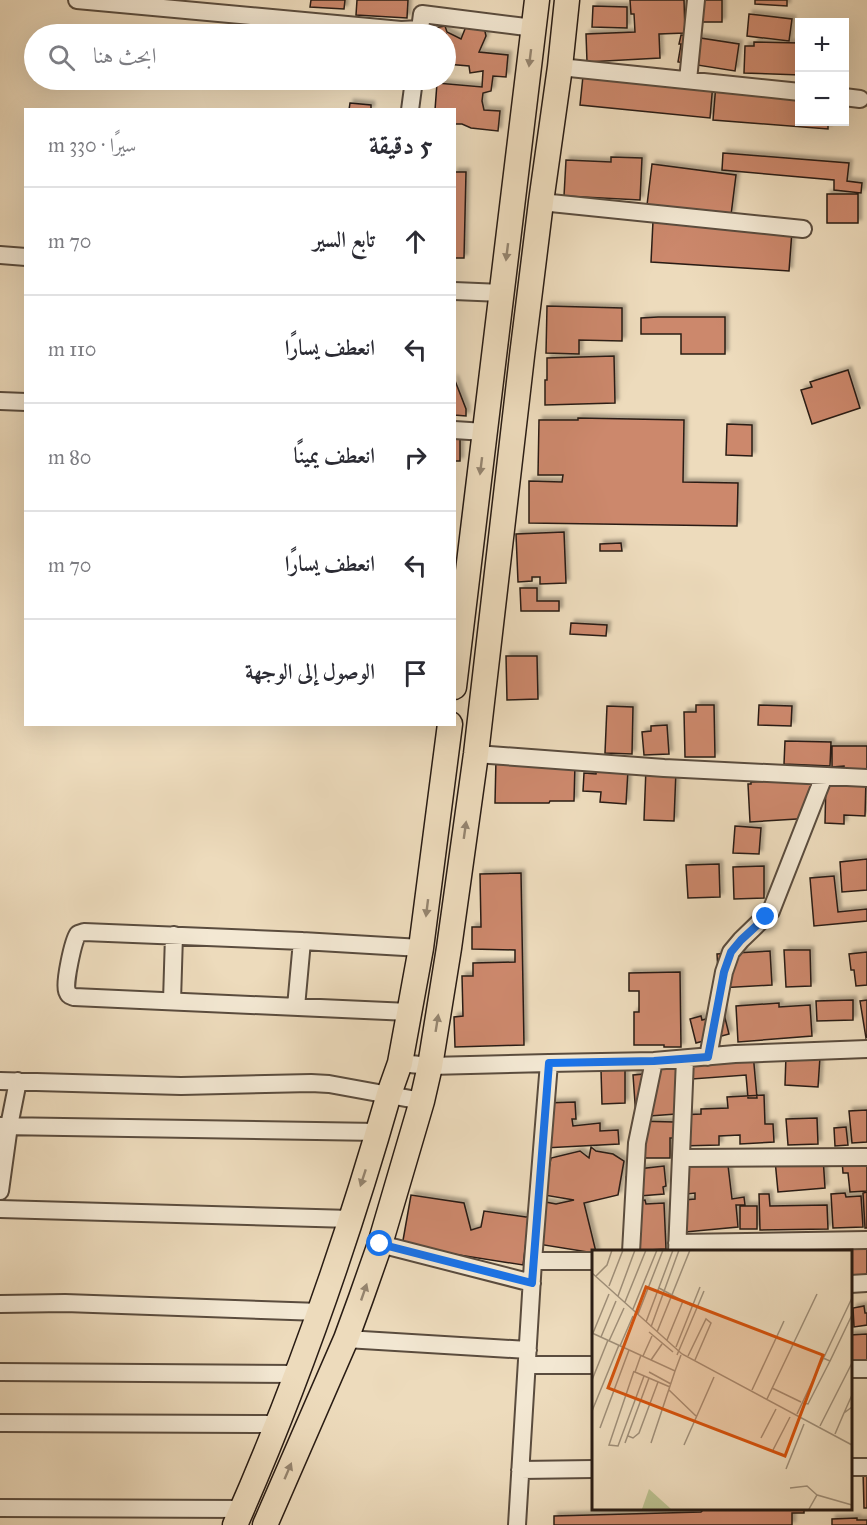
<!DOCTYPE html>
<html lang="ar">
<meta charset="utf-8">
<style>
:root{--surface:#fff;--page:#f2f2f3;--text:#2b2b33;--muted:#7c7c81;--line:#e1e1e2}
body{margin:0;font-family:"IM FELL Great Primer",Amiri,serif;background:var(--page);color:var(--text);direction:rtl}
.controls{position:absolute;right:18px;top:18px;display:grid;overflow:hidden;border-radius:0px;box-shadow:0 6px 24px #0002}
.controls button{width:54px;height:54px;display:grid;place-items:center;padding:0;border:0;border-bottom:2px solid var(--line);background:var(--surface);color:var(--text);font:30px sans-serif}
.stop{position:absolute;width:18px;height:18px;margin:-14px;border:4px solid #1a73e8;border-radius:50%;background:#fff}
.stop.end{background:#1a73e8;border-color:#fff;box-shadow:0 2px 6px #0008}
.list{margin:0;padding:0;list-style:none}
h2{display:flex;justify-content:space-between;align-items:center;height:78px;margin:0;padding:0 24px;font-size:26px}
h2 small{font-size:20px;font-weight:400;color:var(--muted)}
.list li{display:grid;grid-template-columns:39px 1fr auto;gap:18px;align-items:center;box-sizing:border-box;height:108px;padding:0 24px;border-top:2px solid var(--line)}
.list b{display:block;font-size:22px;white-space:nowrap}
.list em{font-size:20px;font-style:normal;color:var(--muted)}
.icon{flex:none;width:33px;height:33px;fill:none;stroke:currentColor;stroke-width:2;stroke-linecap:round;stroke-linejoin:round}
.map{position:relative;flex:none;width:867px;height:1525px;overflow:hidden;direction:ltr}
.search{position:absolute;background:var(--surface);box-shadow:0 6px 24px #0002;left:24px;top:24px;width:432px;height:66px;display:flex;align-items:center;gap:15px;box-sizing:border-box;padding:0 21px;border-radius:33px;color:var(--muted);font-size:22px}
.panel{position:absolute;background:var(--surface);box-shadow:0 6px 24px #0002;left:24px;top:108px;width:432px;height:618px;border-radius:0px;direction:rtl}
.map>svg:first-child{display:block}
.building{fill:#cc886c;stroke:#291c14;stroke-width:1.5;filter:url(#shadow)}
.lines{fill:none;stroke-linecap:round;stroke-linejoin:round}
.minor-casing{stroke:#5a4c3e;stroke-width:20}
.highway-casing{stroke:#291c14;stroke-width:27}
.minor{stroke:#f3e8d3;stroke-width:16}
.highway{stroke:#eddbbc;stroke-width:24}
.oneway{fill:#958570}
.route{stroke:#1a73e8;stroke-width:8}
.inset-road{fill:none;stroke:#9f8f79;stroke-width:1.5}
.view{fill:#d5530d;fill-opacity:0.15;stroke:#d5530d;stroke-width:3}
.inset-edge{fill:none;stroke:#291c14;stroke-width:3}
</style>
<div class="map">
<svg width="867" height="1525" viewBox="0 0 867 1525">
<defs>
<filter id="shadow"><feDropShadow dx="3.5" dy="-3.5" stdDeviation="1.5" flood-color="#0004"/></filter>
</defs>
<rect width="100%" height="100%" fill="#eddbbc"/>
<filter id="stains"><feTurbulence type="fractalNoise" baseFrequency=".00333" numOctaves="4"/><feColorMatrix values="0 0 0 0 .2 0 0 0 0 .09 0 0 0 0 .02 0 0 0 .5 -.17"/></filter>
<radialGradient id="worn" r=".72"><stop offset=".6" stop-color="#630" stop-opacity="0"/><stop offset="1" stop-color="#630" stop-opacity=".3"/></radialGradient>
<path class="building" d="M311,0H345L344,9L310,7Z
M357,0H408L407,18L356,15Z
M630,0H684L685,33L659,34L660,58L587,62L586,34L635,32L634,14H631Z
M691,0H722V22H690Z
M755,0H787V6L755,4Z
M593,6L627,7V28L592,27Z
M749,14L792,19L789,41L747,36Z
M279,25L357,28L356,34H279Z
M464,25L484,27L486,36L479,52L508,55L506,77L493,76L491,91L483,93L482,101L484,110L500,111L498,131L471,128L462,124H454V110H435L437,83L482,87L483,71L470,73L469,66L446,64V34H413L425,27L434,28L445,26L447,32L461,39L465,29Z
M681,35L739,44L735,71L678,62L681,44H679Z
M754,42L800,43V75L744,73L745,46H754Z
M583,76L713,83L710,118L580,105Z
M716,84L800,93V122H828V129L713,120Z
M350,103L371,105V110H349Z
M723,153L849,163L847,181L862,183L861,193L834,190V180L722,170Z
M611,157L642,158L640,200L564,196L566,160L611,162Z
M652,164L736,175L731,215L647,205Z
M454,172H466L464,258H454Z
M827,194H858V223H827Z
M653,221L792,231L789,271L651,262Z
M547,306L622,308V341L579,340V354L546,353Z
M658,317H725V354H681V334H641V318Z
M614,356L615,403L545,405V380H547V358Z
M848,370L860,408L812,424L801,390L812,387L810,382Z
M454,378L466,409V416L454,415Z
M578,418L684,420L683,482L738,483L737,526L529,523V481L562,482L563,475H538L539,420H578Z
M727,424L752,425V456L726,455Z
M454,431H460V461H454Z
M564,532L566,583L540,584V577H532V581L518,582L516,534Z
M621,543L622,551H600V544Z
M520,588H537V601H559V611H521Z
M571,623L607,625L606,636L570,634Z
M506,656H537L538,699L507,700Z
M696,705H714L715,757H685L684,712H696Z
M759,705L792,706L791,726L758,725Z
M607,706L633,707L632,754L605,753Z
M667,725L669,754L644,755L642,732L651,731V726Z
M785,741L831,742L830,766L784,764Z
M832,746H867V771H844V766L832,767Z
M496,758L575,763L574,801H550L549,803H495Z
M597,768L628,770L626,804L600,802L601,792L583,791L584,773L596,774Z
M646,768L676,770L674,821L644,820Z
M811,779L813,818L750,822L748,784H751V782Z
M826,779L866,780L865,816L844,815V824L825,823Z
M735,826L761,828L759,854L733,853Z
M867,859V890L842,892L840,862Z
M719,864L720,897L688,898L686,865Z
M764,866V898L734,899L733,867Z
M521,873L524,1045L455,1047L454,1017L463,1016L462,976H473V963L515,962V950L472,949V927H481L480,874Z
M834,876L838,912L867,909V921L814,926L810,878Z
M784,950H810L811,986L786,987Z
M770,951L772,985L719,988L717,954Z
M867,952V985L856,986L854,970H851L849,954Z
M680,972L681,1047H664V1045H634V1012H639V991H629V973Z
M853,1000V1020L817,1021L816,1001Z
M867,1000V1037L866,1038L860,1001Z
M721,1002L729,1034L696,1043L690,1019L701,1016L702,1020L714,1017Z
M779,1003V1007L810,1005L812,1036L738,1042L736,1006Z
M753,1053L757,1098H748L746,1075L692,1079L691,1058Z
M786,1055L820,1057L818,1087L785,1085Z
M676,1063L678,1099H675L676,1114L636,1117L633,1075L644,1074L643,1065Z
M601,1070H625V1103L602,1104Z
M764,1095L765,1124H773L774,1142L740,1144V1135L719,1136V1145L680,1146L679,1115L701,1114V1109L728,1108L727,1097Z
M575,1102L576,1119H572L573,1126L600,1123V1131L618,1130L619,1144L544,1148L546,1103Z
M867,1110V1142L852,1143L849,1111Z
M817,1118L818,1144L788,1145L786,1119Z
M635,1121L674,1122L673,1138H670V1158H631Z
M846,1127L848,1145L835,1146L834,1128Z
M591,1147L596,1151L613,1154L624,1161L618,1195L584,1203L596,1252L594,1253L526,1242L523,1265L402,1246L411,1195L464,1203L471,1230L481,1227L484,1211L526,1217L538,1215L540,1201L556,1204L574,1200L544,1195L551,1158L580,1151L589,1158Z
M727,1157L732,1199L744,1197L745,1205H736L738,1227L675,1233L672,1201L695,1199V1193L678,1195L675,1162Z
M823,1157L825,1188L778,1192L775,1160Z
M867,1158V1191L850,1192L848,1173H843L842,1160Z
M664,1166L666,1186L663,1187L664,1194L627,1197L626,1177L639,1176L638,1169Z
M867,1192V1228H865L863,1193Z
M845,1193L846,1197L861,1196L863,1227L833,1228L831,1194Z
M759,1194H769L770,1206L827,1205L828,1229L760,1230Z
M645,1200L646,1204L664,1203L666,1249L631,1251L638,1201Z
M740,1206H757V1229H740Z
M867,1240V1276L850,1277V1252H798L797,1243Z
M734,1243L794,1247V1252H734Z
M864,1306L865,1313H867V1325L854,1327L853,1308Z
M867,1334V1364L850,1365V1335Z
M863,1471H867V1508H864Z
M690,1508H804V1513H792V1525H554V1516L701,1512L704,1509L690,1510Z
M857,1518V1520H867V1525H832V1519Z"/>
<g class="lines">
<defs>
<path id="minor" d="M77,0L401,30L420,29L422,14L534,28
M560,67L800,92
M688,80L696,0
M844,97L860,99
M410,110L414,80
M541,202L803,229
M0,255L26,257
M454,291L502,293
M0,401L26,402
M454,430L485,432
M476,754L664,768L867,778
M172,1001L174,935
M296,1007L302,941
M409,1012L74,997C69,995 69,996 67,991C64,983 73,941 78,934L84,932L302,941L421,948
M708,1057L724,972L731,952L741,940L771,911L824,776
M400,1063L430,1066L549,1063L533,1261L517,1525
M549,1063L654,1061L735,1054L867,1049
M0,1081L181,1086L311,1083L329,1084L422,1101
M0,1126L378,1132
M682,1158L867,1157
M0,1191L9,1126L18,1081
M0,1209L351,1219
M677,1243L867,1240
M380,1244L532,1283
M631,1252L637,1143L654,1061
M677,1252L685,1059
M533,1261H594
M850,1284L867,1283
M0,1304L65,1303L320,1312
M346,1339L528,1350
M527,1365H594
M850,1369H867
M0,1372L298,1374
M0,1423L278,1424
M850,1467H867
M520,1470L594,1469
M0,1508L242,1509"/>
<path id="highway" d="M454,687L537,0
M235,1525C297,1385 347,1241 389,1094L400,1063L421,948L450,724
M265,1525L346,1339L361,1298L380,1244L422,1101L430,1066L449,948L476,754L522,356L541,202L560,67L567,0"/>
</defs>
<use href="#minor" class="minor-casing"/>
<use href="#highway" class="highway-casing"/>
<use href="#minor" class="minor"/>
<use href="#highway" class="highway"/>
</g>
<defs><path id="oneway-solid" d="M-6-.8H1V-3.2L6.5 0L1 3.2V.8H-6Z" transform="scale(1.5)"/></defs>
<g class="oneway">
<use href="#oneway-solid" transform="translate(530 58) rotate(97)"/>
<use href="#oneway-solid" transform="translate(507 252) rotate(97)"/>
<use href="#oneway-solid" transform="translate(481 466) rotate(97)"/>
<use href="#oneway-solid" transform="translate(465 830) rotate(-82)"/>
<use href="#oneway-solid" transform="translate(427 908) rotate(97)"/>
<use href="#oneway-solid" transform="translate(437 1023) rotate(-81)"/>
<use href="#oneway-solid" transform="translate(363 1178) rotate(108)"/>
<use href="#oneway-solid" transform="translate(364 1292) rotate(-71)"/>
<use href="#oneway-solid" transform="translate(288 1471) rotate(-67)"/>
</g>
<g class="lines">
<path class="route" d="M380,1244L532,1283L549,1063L654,1061L708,1057L724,972L731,952L741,940L766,917"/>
</g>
<g transform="translate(592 1250)">
<rect width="260" height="260" fill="#eddbbc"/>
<path d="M57,239L79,259H50Z" fill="#bac08f"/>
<path class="inset-road" d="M0,23L90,104L260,195M4,26L15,15L20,0M17,36L31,0M67,38L100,56M26,46L43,0M33,52L54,0M41,59L65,0M46,64L71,0M54,72L81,0M59,77L87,0M57,82L81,102M65,82L98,0M0,83L83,121L89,105M1,83L17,44M9,87L24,51M75,90L91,51M17,91L32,58M28,96L41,66M84,97L108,37M49,105L43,122L78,137M85,105L112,41M51,106L60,86M96,106L114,69L119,73L103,110M231,108L238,111L260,65M59,110L70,94M42,121L17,195L26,196L52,126M57,122L79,134M0,130L16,90M180,138L209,152M77,140L104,166M160,140L192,71M175,149L225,44M211,153L216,154L238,111M0,161L27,95M252,163L260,145M205,164L260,48M228,176L260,113M8,178L37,100M243,184L252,163L260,157M36,186L41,188L47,183L66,132M169,188L184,159M33,193L57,128M59,193L83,121M92,195L122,127M181,200L198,167M194,219L212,174M198,238L215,236L225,245M217,259L225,245L260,255"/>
<path class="view" d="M54,37L231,105L193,206L16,138Z"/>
<rect width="260" height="260" class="inset-edge"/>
</g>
<rect width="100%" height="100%" filter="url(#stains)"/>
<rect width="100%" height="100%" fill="url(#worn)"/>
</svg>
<div class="controls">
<button>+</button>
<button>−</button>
</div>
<div class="stop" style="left:380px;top:1244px"></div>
<div class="stop end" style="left:766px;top:917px"></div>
<div class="search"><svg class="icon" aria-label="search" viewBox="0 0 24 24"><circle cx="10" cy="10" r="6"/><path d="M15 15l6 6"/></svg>ابحث هنا</div>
<section class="panel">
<h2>5 دقيقة<small>سيرًا · 330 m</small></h2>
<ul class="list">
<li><svg class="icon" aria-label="ahead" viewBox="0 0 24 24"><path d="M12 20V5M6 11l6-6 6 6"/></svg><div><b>تابع السير</b></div><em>70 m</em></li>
<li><svg class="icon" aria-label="left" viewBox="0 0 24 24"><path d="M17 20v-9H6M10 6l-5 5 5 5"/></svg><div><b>انعطف يسارًا</b></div><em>110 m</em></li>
<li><svg class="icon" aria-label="right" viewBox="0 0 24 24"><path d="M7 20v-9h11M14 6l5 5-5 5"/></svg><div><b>انعطف يمينًا</b></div><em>80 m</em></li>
<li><svg class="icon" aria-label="left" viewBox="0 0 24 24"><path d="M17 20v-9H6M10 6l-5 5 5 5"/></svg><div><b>انعطف يسارًا</b></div><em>70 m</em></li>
<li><svg class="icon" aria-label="arrive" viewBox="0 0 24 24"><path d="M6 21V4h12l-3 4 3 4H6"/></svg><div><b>الوصول إلى الوجهة</b></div></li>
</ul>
</section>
</div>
